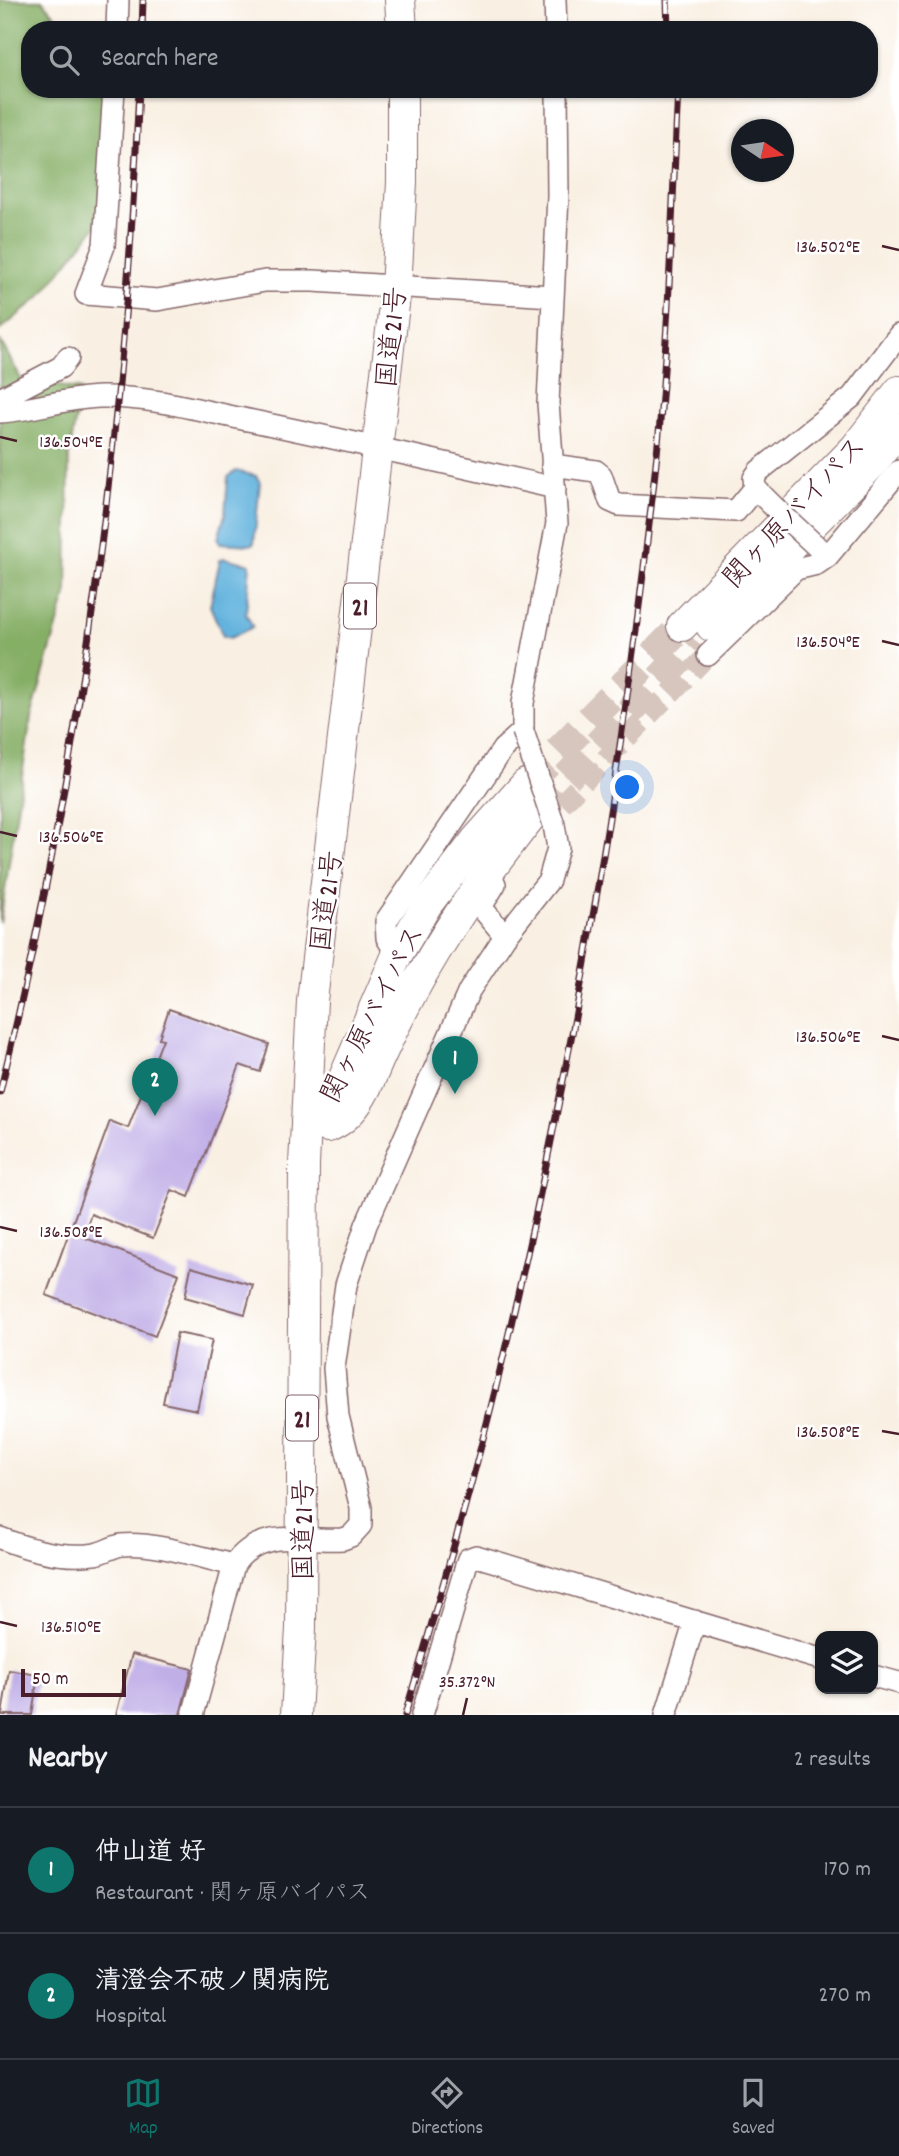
<!DOCTYPE html>
<meta charset="utf-8">
<style>
:root{--surface:#171b24;--page:#20242c;--text:#f1f3f6;--muted:#9ea1a6;--line:#363941;--accent:#0f766e}
body{margin:0;font-family:Dekko,"Klee One",sans-serif;background:var(--page);color:var(--text)}
.controls{position:absolute;right:21px;bottom:21px;display:grid;overflow:hidden;border-radius:14px;box-shadow:0 2px 5px #0004}
.controls button{width:63px;height:63px;display:grid;place-items:center;padding:0;border:0;border-bottom:2px solid var(--line);background:var(--surface);color:var(--text);font:35px sans-serif}
.compass{position:absolute;left:731px;top:119px;width:63px;height:63px;border-radius:50%;background:var(--surface);box-shadow:0 2px 5px #0004;rotate:103deg}
.scale{position:absolute;left:21px;bottom:18px;width:105px;box-sizing:border-box;padding-left:7px;border:4px solid #4a1f2b;border-top:0;font-size:19px;line-height:24px;white-space:nowrap;color:#4a1f2b;-webkit-text-stroke:5px #fff;paint-order:stroke}
.you{position:absolute;left:628px;top:788px;width:24px;height:24px;margin:-18px;border:5px solid #fff;border-radius:50%;background:#1a73e8;box-shadow:0 0 0 10px #1a73e833}
.badge{display:grid;place-items:center;width:46px;height:46px;border-radius:50%;background:var(--accent);color:#fff;font-size:23px;font-weight:700}
.pin{position:absolute;translate:-50% -58px;filter:drop-shadow(0 2px 4px #0008)}
.pin::after{content:'';position:absolute;top:37px;width:24px;height:21px;background:inherit;clip-path:polygon(0 0,100% 0,50% 100%)}
.list{margin:0;padding:0;list-style:none}
h2{display:flex;justify-content:space-between;align-items:center;height:91px;margin:0;padding:0 28px;font-size:30px}
h2 small{font-size:23px;font-weight:400;color:var(--muted)}
.list li{display:grid;grid-template-columns:46px 1fr auto;gap:21px;align-items:center;box-sizing:border-box;height:126px;padding:0 28px;border-top:2px solid var(--line)}
.list b{display:block;font-size:26px;white-space:nowrap}
.list p{margin:0;font-size:23px;white-space:nowrap;color:var(--muted)}
.list em{font-size:23px;font-style:normal;color:var(--muted)}
.icon{flex:none;width:38px;height:38px;fill:none;stroke:currentColor;stroke-width:2;stroke-linecap:round;stroke-linejoin:round}
.map{position:relative;flex:none;width:899px;height:1715px;overflow:hidden}
.search{position:absolute;background:var(--surface);box-shadow:0 2px 5px #0004;left:21px;right:21px;top:21px;height:77px;display:flex;align-items:center;gap:18px;box-sizing:border-box;padding:0 24px;border-radius:28px;color:var(--muted);font-size:26px}
.sheet{height:343px;background:var(--surface)}
nav{display:flex;justify-content:space-around;align-items:center;box-sizing:border-box;height:98px;border-top:2px solid var(--line);background:var(--surface);font-size:19px;color:var(--muted)}
nav a{display:grid;justify-items:center;gap:4px}
nav .on{color:var(--accent)}
.map>svg:first-child{display:block}
.forest{fill:#86af66;stroke:#686748;stroke-width:2}
.water{fill:#64b3de;stroke:#576984;stroke-width:2}
.building{fill:#c0aee7}
.lines{fill:none;stroke-linecap:round;stroke-linejoin:round}
.minor-tunnel{stroke:#d6c6be;stroke-width:21;stroke-dasharray:21 10;stroke-linecap:butt}
.highway-tunnel{stroke:#d6c6be;stroke-width:30;stroke-dasharray:30 15;stroke-linecap:butt}
.minor-casing{stroke:#87686b;stroke-width:24}
.highway-casing{stroke:#87686b;stroke-width:32}
.minor{stroke:#fff;stroke-width:21}
.highway{stroke:#fff;stroke-width:30}
.rail-casing{stroke:#4a1f2b;stroke-width:7}
.rail{stroke:#fff;stroke-width:4.5;stroke-dasharray:13;stroke-linecap:butt}
.minor-bridge-casing{stroke:#87686b;stroke-width:24;stroke-linecap:butt}
.minor-bridge{stroke:#fff;stroke-width:21}
.ticks{fill:none;stroke:#4a1f2b;stroke-width:2.5}
.labels{text-anchor:middle;stroke-width:5;stroke-linejoin:round;paint-order:stroke}
.shield{fill:#fff;stroke:#80626b;stroke-width:2}
.shield-label{font-size:26px;font-weight:bold;fill:#4a1f2b}
.street-label{font-size:28px;fill:#4a1f2b;stroke:#fff}
.ticks-label{font-size:18px;text-anchor:middle;fill:#4a1f2b;stroke:#fff;stroke-width:5;stroke-linejoin:round;paint-order:stroke}
</style>
<div class="map">
<svg width="899" height="1715" viewBox="0 0 899 1715">
<rect width="100%" height="100%" fill="#fff"/>
<filter id="ink" filterUnits="userSpaceOnUse"><feTurbulence type="fractalNoise" baseFrequency=".0143" numOctaves="2"/><feDisplacementMap in="SourceGraphic" scale="14" xChannelSelector="R" yChannelSelector="G"/><feConvolveMatrix kernelMatrix="1 2 1 2 8 2 1 2 1" color-interpolation-filters="sRGB"/></filter>
<filter id="wash" filterUnits="userSpaceOnUse"><feTurbulence type="fractalNoise" baseFrequency=".00686" numOctaves="4" result="noise"/><feDisplacementMap in="SourceGraphic" scale="28" xChannelSelector="R" yChannelSelector="G"/><feGaussianBlur stdDeviation="1.57" result="paint"/><feColorMatrix in="noise" values="0 0 0 0 0 0 0 0 0 0 0 0 0 0 0 0 0 1.4 0 .05"/><feComposite in="paint" operator="in"/></filter>
<g filter="url(#wash)">
<rect width="100%" height="100%" fill="#f9f0e3"/>
<path class="forest" d="M0,0H42L67,30H30V89H103L104,216L41,296L0,330Z
M0,340L21,379L81,390L69,455L67,592L31,717L0,923Z"/>
<path class="water" d="M236,471L256,476L260,482L254,543L250,545L220,543L218,539L225,514L228,477Z
M224,558L250,564L246,614L253,627L230,638L223,636L210,606L220,560Z"/>
<g id="blocks">
<path class="building" d="M169,1009L269,1044L260,1072L240,1065L189,1197L172,1190L153,1238L91,1214L83,1237L179,1274L155,1336L46,1295L110,1121L128,1128L163,1039L159,1038Z
M191,1267L253,1285L245,1314L185,1297Z
M177,1333L212,1340L197,1410L163,1403Z
M132,1654L192,1669L180,1715H116Z
M9,1670L38,1675L32,1715H2Z"/>
</g>
</g>
<g filter="url(#ink)">
<use href="#blocks" fill-opacity="0" stroke="#87686b" stroke-width="2"/>
<g class="lines">
<path class="minor-tunnel" d="M540,826L708,655"/>
<path class="highway-tunnel" d="M526,784L682,626
M536,810L696,641"/>
<defs>
<path id="minor" d="M555,0L556,30
M117,30L118,0
M114,89L104,246L86,294L157,300L265,281H313L552,296
M0,399L61,367L68,358
M0,412C34,410 66,398 100,397C152,396 202,411 253,421C354,442 454,465 555,488
M552,465L596,471L601,475L610,501L619,505L736,511L755,488
M773,506L755,488L754,478L759,471L852,397L899,335
M827,557L899,471
M708,655L796,569L817,564L827,557L814,544
M495,884L481,907L505,936
M397,955L387,938L386,921L503,749L523,731V703L557,523L548,403L558,196L557,89
M0,1538C30,1550 63,1559 95,1554C104,1552 112,1547 121,1545C153,1541 202,1558 234,1565
M873,1676L899,1683
M193,1715L234,1565C258,1527 304,1541 343,1539L351,1536L361,1525V1508L338,1416L334,1368L346,1285L366,1225L469,991L505,936L549,880L558,848L554,825
M422,1715L468,1559L476,1556L820,1659
M666,1715L695,1621"/>
<path id="highway" d="M400,0L402,30
M682,626L855,448L899,391
M711,626L873,463L899,429
M306,1121L321,1112L339,1089L397,955L426,906L476,840L526,784
M306,1121L328,1127C357,1116 368,1084 380,1057C423,962 472,891 536,810
M296,1715L301,1628L304,1165L312,1001L396,288L402,182V89"/>
</defs>
<use href="#minor" class="minor-casing"/>
<use href="#highway" class="highway-casing"/>
<use href="#minor" class="minor"/>
<use href="#highway" class="highway"/>
<defs>
<path id="rail" d="M667,0L668,30
M142,30L143,0
M0,1092C81,764 125,427 139,89
M405,1715C437,1606 469,1497 496,1387C571,1080 623,768 657,454C669,333 672,211 678,89"/>
</defs>
<use href="#rail" class="rail-casing"/>
<use href="#rail" class="rail"/>
<defs>
<path id="minor-bridge" d="M773,506L814,544
M523,731L554,825"/>
</defs>
<use href="#minor-bridge" class="minor-bridge-casing"/>
<use href="#minor-bridge" class="minor-bridge"/>
</g>
</g>
<path class="ticks" d="M882,246L899,250M0,437L17,441M882,641L899,645M0,832L17,836M882,1036L899,1040M0,1227L17,1231M882,1431L899,1434M0,1622L17,1626M463,1715L467,1698"/>
<g class="labels">
<g class="shield">
<rect x="344" y="583.5" width="32" height="45" rx="5"/>
<rect x="286" y="1395.5" width="32" height="45" rx="5"/>
</g>
<g class="shield-label">
<text x="360" y="615">21</text>
<text x="302" y="1427">21</text>
</g>
<g class="street-label">
<text transform="translate(390 337) rotate(-84)" y="10">国道21号</text>
<text transform="translate(793 511) rotate(-47)" y="10">関ヶ原バイパス</text>
<text transform="translate(325 901) rotate(-83)" y="10">国道21号</text>
<text transform="translate(371 1013) rotate(-63)" y="10">関ヶ原バイパス</text>
<text transform="translate(302 1530) rotate(-90)" y="10">国道21号</text>
</g>
</g>
<g class="ticks-label">
<text x="828" y="252">136.502°E</text>
<text x="71" y="447">136.504°E</text>
<text x="828" y="647">136.504°E</text>
<text x="71" y="842">136.506°E</text>
<text x="828" y="1042">136.506°E</text>
<text x="71" y="1237">136.508°E</text>
<text x="828" y="1437">136.508°E</text>
<text x="71" y="1632">136.510°E</text>
<text x="467" y="1687">35.372°N</text>
</g>
</svg>
<div class="controls">
<button><svg class="icon" aria-label="layers" viewBox="0 0 24 24"><path d="M12 4l9 5-9 5-9-5zM3 14l9 5 9-5"/></svg></button>
</div>
<svg class="compass" viewBox="-18 -18 36 36"><path d="M0-13l5 13h-10z" fill="#e53935"/><path d="M0 13l5-13h-10z" fill="#9ea1a6"/></svg>
<div class="scale">50 m</div>
<div class="you"></div>
<div class="pin badge" style="left:455px;top:1094px">1</div>
<div class="pin badge" style="left:155px;top:1116px">2</div>
<div class="search"><svg class="icon" aria-label="search" viewBox="0 0 24 24"><circle cx="10" cy="10" r="6"/><path d="M15 15l6 6"/></svg>Search here</div>
</div>
<section class="sheet">
<h2>Nearby<small>2 results</small></h2>
<ul class="list">
<li><span class="badge">1</span><div><b>仲山道 好</b><p>Restaurant · 関ヶ原バイパス</p></div><em>170 m</em></li>
<li><span class="badge">2</span><div><b>清澄会不破ノ関病院</b><p>Hospital</p></div><em>270 m</em></li>
</ul>
</section>
<nav>
<a class="on"><svg class="icon" aria-label="map" viewBox="0 0 24 24"><path d="M3 6l6-2 6 2 6-2v14l-6 2-6-2-6 2zM9 4v14M15 6v14"/></svg>Map</a>
<a><svg class="icon" aria-label="directions" viewBox="0 0 24 24"><path d="M12 3l9 9-9 9-9-9zM9 14v-3h6M13 9l2 2-2 2"/></svg>Directions</a>
<a><svg class="icon" aria-label="saved" viewBox="0 0 24 24"><path d="M7 4h10v16l-5-4-5 4z"/></svg>Saved</a>
</nav>
